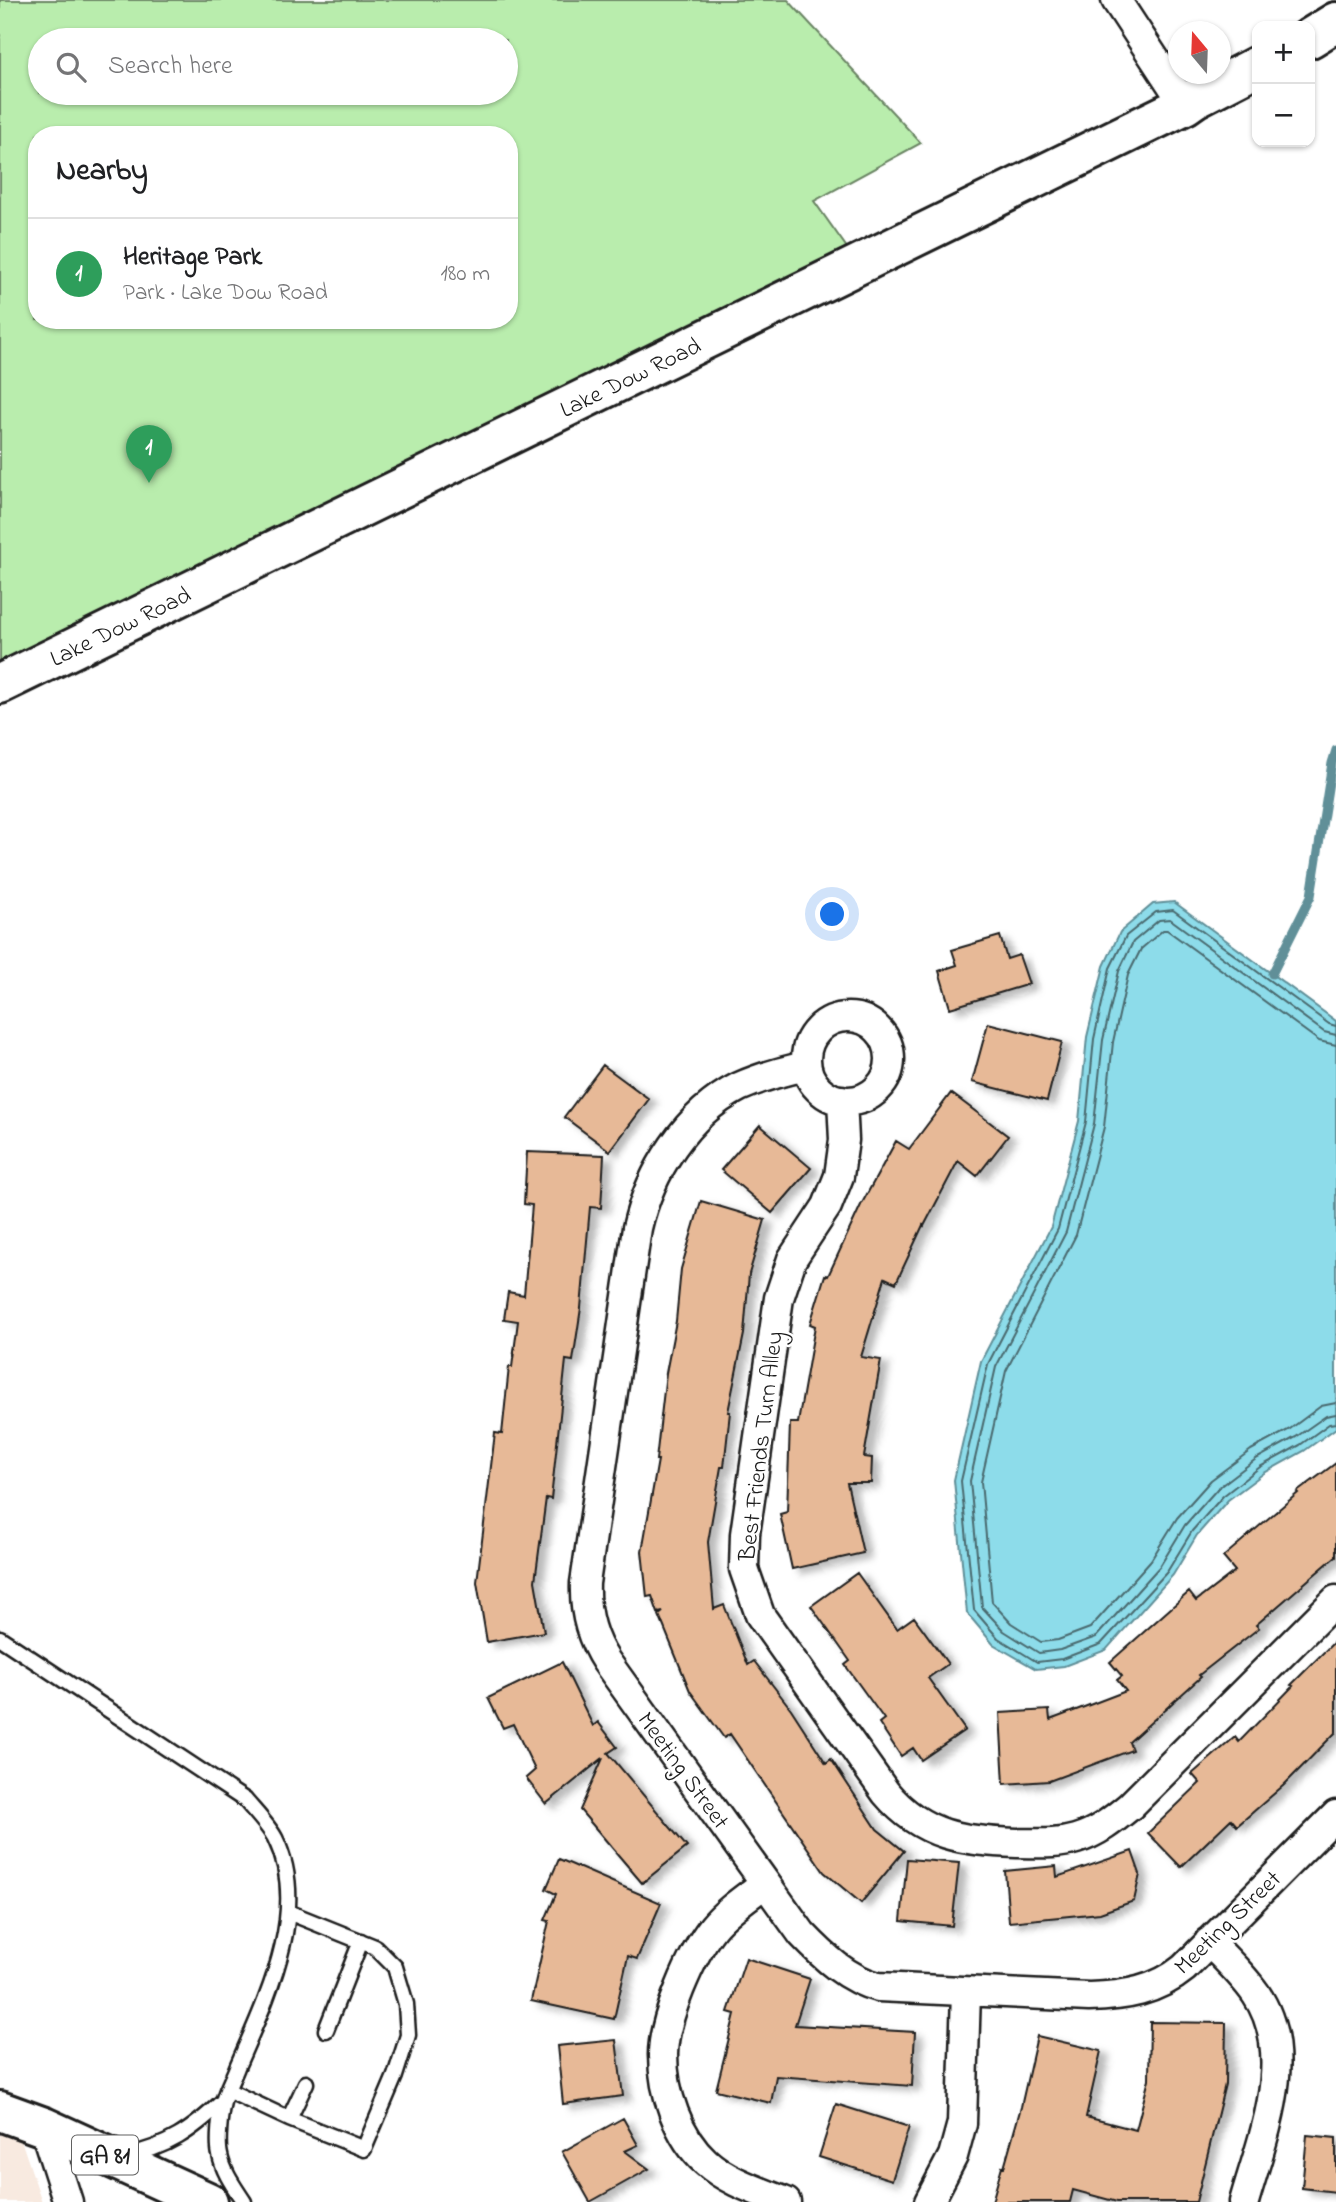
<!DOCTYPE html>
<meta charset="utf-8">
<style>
:root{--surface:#fff;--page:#f2f2f2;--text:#202124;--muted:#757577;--line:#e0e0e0;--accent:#0b8043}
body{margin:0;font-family:"Indie Flower",sans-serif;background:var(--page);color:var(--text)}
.controls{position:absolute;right:21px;top:21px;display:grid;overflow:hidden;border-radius:14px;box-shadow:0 2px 5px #0004}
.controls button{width:63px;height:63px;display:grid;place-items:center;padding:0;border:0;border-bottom:2px solid var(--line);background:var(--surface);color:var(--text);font:35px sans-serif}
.compass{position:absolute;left:1168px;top:21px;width:63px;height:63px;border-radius:50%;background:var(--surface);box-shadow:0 2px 5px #0004;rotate:341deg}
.you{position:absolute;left:833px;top:915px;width:24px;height:24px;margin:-18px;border:5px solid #fff;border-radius:50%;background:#1a73e8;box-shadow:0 0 0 10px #1a73e833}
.badge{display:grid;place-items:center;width:46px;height:46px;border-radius:50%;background:var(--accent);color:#fff;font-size:23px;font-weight:700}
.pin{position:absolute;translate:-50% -58px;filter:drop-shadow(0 2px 4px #0008)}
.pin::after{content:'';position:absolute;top:37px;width:24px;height:21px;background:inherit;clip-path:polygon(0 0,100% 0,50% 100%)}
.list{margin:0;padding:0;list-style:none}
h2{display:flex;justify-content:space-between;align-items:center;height:91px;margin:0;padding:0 28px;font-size:30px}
h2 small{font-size:23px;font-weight:400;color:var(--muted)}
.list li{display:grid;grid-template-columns:46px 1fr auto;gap:21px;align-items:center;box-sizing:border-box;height:112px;padding:0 28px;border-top:2px solid var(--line)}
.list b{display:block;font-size:26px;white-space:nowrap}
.list p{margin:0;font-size:23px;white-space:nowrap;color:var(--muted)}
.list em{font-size:23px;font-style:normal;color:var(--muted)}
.icon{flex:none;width:38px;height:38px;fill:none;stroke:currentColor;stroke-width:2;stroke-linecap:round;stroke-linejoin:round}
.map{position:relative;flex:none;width:1336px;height:2202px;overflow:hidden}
.search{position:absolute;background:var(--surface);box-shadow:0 2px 5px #0004;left:28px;top:28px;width:490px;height:77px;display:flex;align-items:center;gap:18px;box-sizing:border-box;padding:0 24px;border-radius:38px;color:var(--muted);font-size:26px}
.panel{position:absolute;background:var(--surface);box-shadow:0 2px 5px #0004;left:28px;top:126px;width:490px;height:203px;border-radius:28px}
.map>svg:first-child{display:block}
.built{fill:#f8eae0}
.green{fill:#b9edad;stroke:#6a8464;stroke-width:2;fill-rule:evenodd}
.water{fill:#8ddcea;stroke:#608f98;stroke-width:2}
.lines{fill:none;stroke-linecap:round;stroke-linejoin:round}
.shore{stroke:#49696e;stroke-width:2}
.stream{stroke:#608f98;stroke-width:9}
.building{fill:#e7b997;stroke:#1c1c1c;stroke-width:2;filter:url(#shadow)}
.lane-casing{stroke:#1c1c1c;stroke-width:19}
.street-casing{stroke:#1c1c1c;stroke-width:33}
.secondary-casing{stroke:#1c1c1c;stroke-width:44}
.primary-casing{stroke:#1c1c1c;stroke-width:44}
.lane{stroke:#fff;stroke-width:14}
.street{stroke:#fff;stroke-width:28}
.secondary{stroke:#fff;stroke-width:38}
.primary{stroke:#fff;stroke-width:38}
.labels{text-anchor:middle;stroke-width:5;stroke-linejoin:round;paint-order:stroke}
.shield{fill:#fff;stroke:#606060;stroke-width:2}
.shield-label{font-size:23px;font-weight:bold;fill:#1c1c1c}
.street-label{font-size:24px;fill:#1c1c1c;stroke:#fff}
</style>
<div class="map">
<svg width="1336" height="2202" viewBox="0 0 1336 2202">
<defs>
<filter id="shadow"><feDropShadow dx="8" dy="4.5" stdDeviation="3.5" flood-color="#0004"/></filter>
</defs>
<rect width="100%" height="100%" fill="#fff"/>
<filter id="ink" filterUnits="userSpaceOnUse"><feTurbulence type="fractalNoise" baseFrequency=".0143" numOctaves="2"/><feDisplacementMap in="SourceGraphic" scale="14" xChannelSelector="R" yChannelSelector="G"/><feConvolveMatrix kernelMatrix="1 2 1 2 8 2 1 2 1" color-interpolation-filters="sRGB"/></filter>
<g filter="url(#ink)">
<path class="built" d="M0,2126L19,2134L42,2202H0Z"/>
<path class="green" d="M0,0H788L921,143L814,201L869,279L0,677ZM40,40H506V93H40ZM37,135H509V320H37Z"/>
<path class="water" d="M1174,902L1336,1021V1428L1304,1451L1264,1473L1228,1500L1197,1535L1173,1575L1106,1650L1064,1666L1036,1669L993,1644L967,1613L954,1480L981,1361L1051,1227L1079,1121L1087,1037L1104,966L1120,932L1153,904Z"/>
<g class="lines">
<path class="shore" d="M1336,1026L1329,1024L1173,910L1156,912L1126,936L1110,968L1094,1039L1086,1122L1058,1229L988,1364L961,1481L974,1610L998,1638L1037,1662L1062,1659L1101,1644L1167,1572L1192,1531L1223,1496L1260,1467L1300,1445L1329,1424L1336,1423
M1336,1035L1324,1032L1170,919L1159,920L1133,942L1119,971L1103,1040L1094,1124L1066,1232L996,1367L970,1481L982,1607L1004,1631L1039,1653L1060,1650L1096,1637L1160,1566L1185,1525L1218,1488L1256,1459L1296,1437L1326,1416L1336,1414
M1336,1045L1319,1041L1167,930H1163L1141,949L1128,975L1113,1042L1104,1127L1076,1235L1006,1371L981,1482L992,1602L1011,1623L1041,1642L1058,1640L1090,1628L1151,1560L1177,1518L1211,1480L1251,1450L1290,1429L1321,1406L1336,1403"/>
<path class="stream" d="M1272,974L1311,896L1332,763L1336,750"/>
</g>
<path class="building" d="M1000,936L1007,959L1019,955L1029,984L950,1008L939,971L957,965L952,950Z
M988,1023L1062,1042L1047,1101L972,1082Z
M603,1065L649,1099L610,1151L564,1117Z
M951,1093L1008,1136L977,1176L958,1161L924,1226L923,1225L896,1283L885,1278L861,1357L881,1360L864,1457L872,1458L871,1483H847L863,1553L792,1569L780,1514L787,1512L790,1423H798L815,1326L810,1324L825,1275L828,1276L861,1205L896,1141L909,1149Z
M760,1125L811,1168L772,1213L721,1170Z
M527,1152L604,1155L601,1208L590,1207L581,1308L573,1361L566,1360L551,1499L546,1498L535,1581L544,1632L487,1642L477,1582L495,1433L502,1434L509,1367H512L518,1321L504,1319L508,1292L524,1295L532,1205L524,1204Z
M701,1201L765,1220L749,1274L744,1334L728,1412H730L724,1467H721L708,1542L714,1609L724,1605L748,1665L754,1661L791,1709L826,1763L831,1759L877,1829L904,1851L861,1903L824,1872L730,1734L724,1738L690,1691L659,1615L663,1612L658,1613L652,1596L647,1597L642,1551L658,1460H656L666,1373L676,1321L681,1269Z
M1336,1463V1556L1256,1625L1259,1628L1199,1675L1201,1677L1129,1742L1132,1750L1049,1781L1004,1784L1000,1713L1049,1710L1050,1720L1126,1691L1117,1680L1122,1676L1110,1662L1189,1592L1196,1601L1235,1571L1223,1557L1298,1493L1297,1492Z
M857,1573L897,1629L914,1617L948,1664L928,1678L965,1730L921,1760L913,1748L901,1756L879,1723L884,1719L845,1665L850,1661L811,1606Z
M1336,1640V1732L1284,1785L1237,1826L1231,1819L1181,1867L1148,1833L1200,1783L1192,1774L1235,1737L1239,1742L1293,1686L1291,1685Z
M562,1662L593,1726L598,1722L617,1747L608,1753L687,1847L642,1883L580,1810L603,1758L546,1804L526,1778L535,1770L513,1724L503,1728L488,1698Z
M1132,1851L1140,1874L1134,1901L1100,1913L1009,1922L1005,1871L1056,1866L1057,1877Z
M559,1859L661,1903L637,1959L628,1956L614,2019L531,2001L549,1921L545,1920L556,1894L546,1889Z
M907,1859L959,1863L952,1926L901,1921Z
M746,1958L810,1979L795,2025L915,2032L912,2086L776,2076L771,2103L716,2090L735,2014L728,2012Z
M1150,2022L1226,2023L1225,2084L1196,2202H1117L1073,2190L1070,2202H992L1002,2166L1004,2167L1021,2107L1037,2036L1101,2051L1086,2117L1136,2130L1149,2079Z
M616,2040L623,2096L563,2104L557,2046Z
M836,2104L909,2127L892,2180L819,2157Z
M623,2118L638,2145L625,2151L649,2169L590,2202L562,2152Z
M1307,2135L1336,2138V2192L1302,2188Z"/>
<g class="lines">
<defs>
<path id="lane" d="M0,1638L245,1800C255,1812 268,1825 275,1838C311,1910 266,2000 237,2067C233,2078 226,2090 223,2102C220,2114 217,2143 220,2155C223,2172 235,2188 244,2202
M326,2030L361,1941
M227,2090L289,2119L364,2149L395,2076L408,2035L406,2004L395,1967L375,1947L288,1912
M289,2119L306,2083
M125,2156C168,2147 191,2131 223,2101"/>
<path id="street" d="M1116,0L1185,105
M806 1059a42 42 0 1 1 84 0a42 42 0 1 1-84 0Z
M806,1066C783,1071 761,1077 739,1087C686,1114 650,1172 637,1228L585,1583C584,1610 591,1638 606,1661L802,1934C824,1957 847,1979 878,1987L1089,1997C1125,1996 1156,1991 1184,1968L1336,1815
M842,1100L844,1140L839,1176L827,1206L792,1259L779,1298L745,1534L744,1569L760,1615L886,1793C923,1837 964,1841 1017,1843C1037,1843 1056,1845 1076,1839C1097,1833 1113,1820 1130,1806L1336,1600
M765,1883C747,1897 727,1910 713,1927C691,1955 663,2020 663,2055C663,2092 678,2137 706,2162C728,2182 759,2191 786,2202
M1209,1942C1226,1959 1243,1975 1256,1994C1298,2056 1262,2138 1244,2202
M44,2127L68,2202
M929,2202L953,2156L962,2123L966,1992"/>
<path id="secondary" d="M1310,38L1336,22
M0,684L1185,105L1195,98L1257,66"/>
<path id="primary" d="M0,2111L44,2127L208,2202"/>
</defs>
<use href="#lane" class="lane-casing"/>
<use href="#street" class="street-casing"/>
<use href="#secondary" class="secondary-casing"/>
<use href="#primary" class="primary-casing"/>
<use href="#lane" class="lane"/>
<use href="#street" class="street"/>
<use href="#secondary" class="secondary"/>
<use href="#primary" class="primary"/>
</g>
</g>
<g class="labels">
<rect class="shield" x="72" y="2135.5" width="66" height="39" rx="5"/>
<g class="shield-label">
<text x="105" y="2163">GA 81</text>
</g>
<g class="street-label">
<text transform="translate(630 377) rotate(-26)" y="8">Lake Dow Road</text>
<text transform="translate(120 626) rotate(-26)" y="8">Lake Dow Road</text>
<text transform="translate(760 1446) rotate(-83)" y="8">Best Friends Turn Alley</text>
<text transform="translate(684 1770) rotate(54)" y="8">Meeting Street</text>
<text transform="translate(1227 1922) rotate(-44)" y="8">Meeting Street</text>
</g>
</g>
</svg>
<div class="controls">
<button>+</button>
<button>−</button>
</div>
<svg class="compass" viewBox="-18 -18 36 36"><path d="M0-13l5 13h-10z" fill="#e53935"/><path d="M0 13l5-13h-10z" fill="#757577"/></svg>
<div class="you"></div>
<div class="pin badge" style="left:149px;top:483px;background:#2e9e5b">1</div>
<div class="search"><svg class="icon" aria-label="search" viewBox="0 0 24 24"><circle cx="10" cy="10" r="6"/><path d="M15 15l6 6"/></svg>Search here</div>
<section class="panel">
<h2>Nearby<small></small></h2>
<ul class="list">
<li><span class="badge" style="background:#2e9e5b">1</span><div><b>Heritage Park</b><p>Park · Lake Dow Road</p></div><em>180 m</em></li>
</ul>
</section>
</div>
